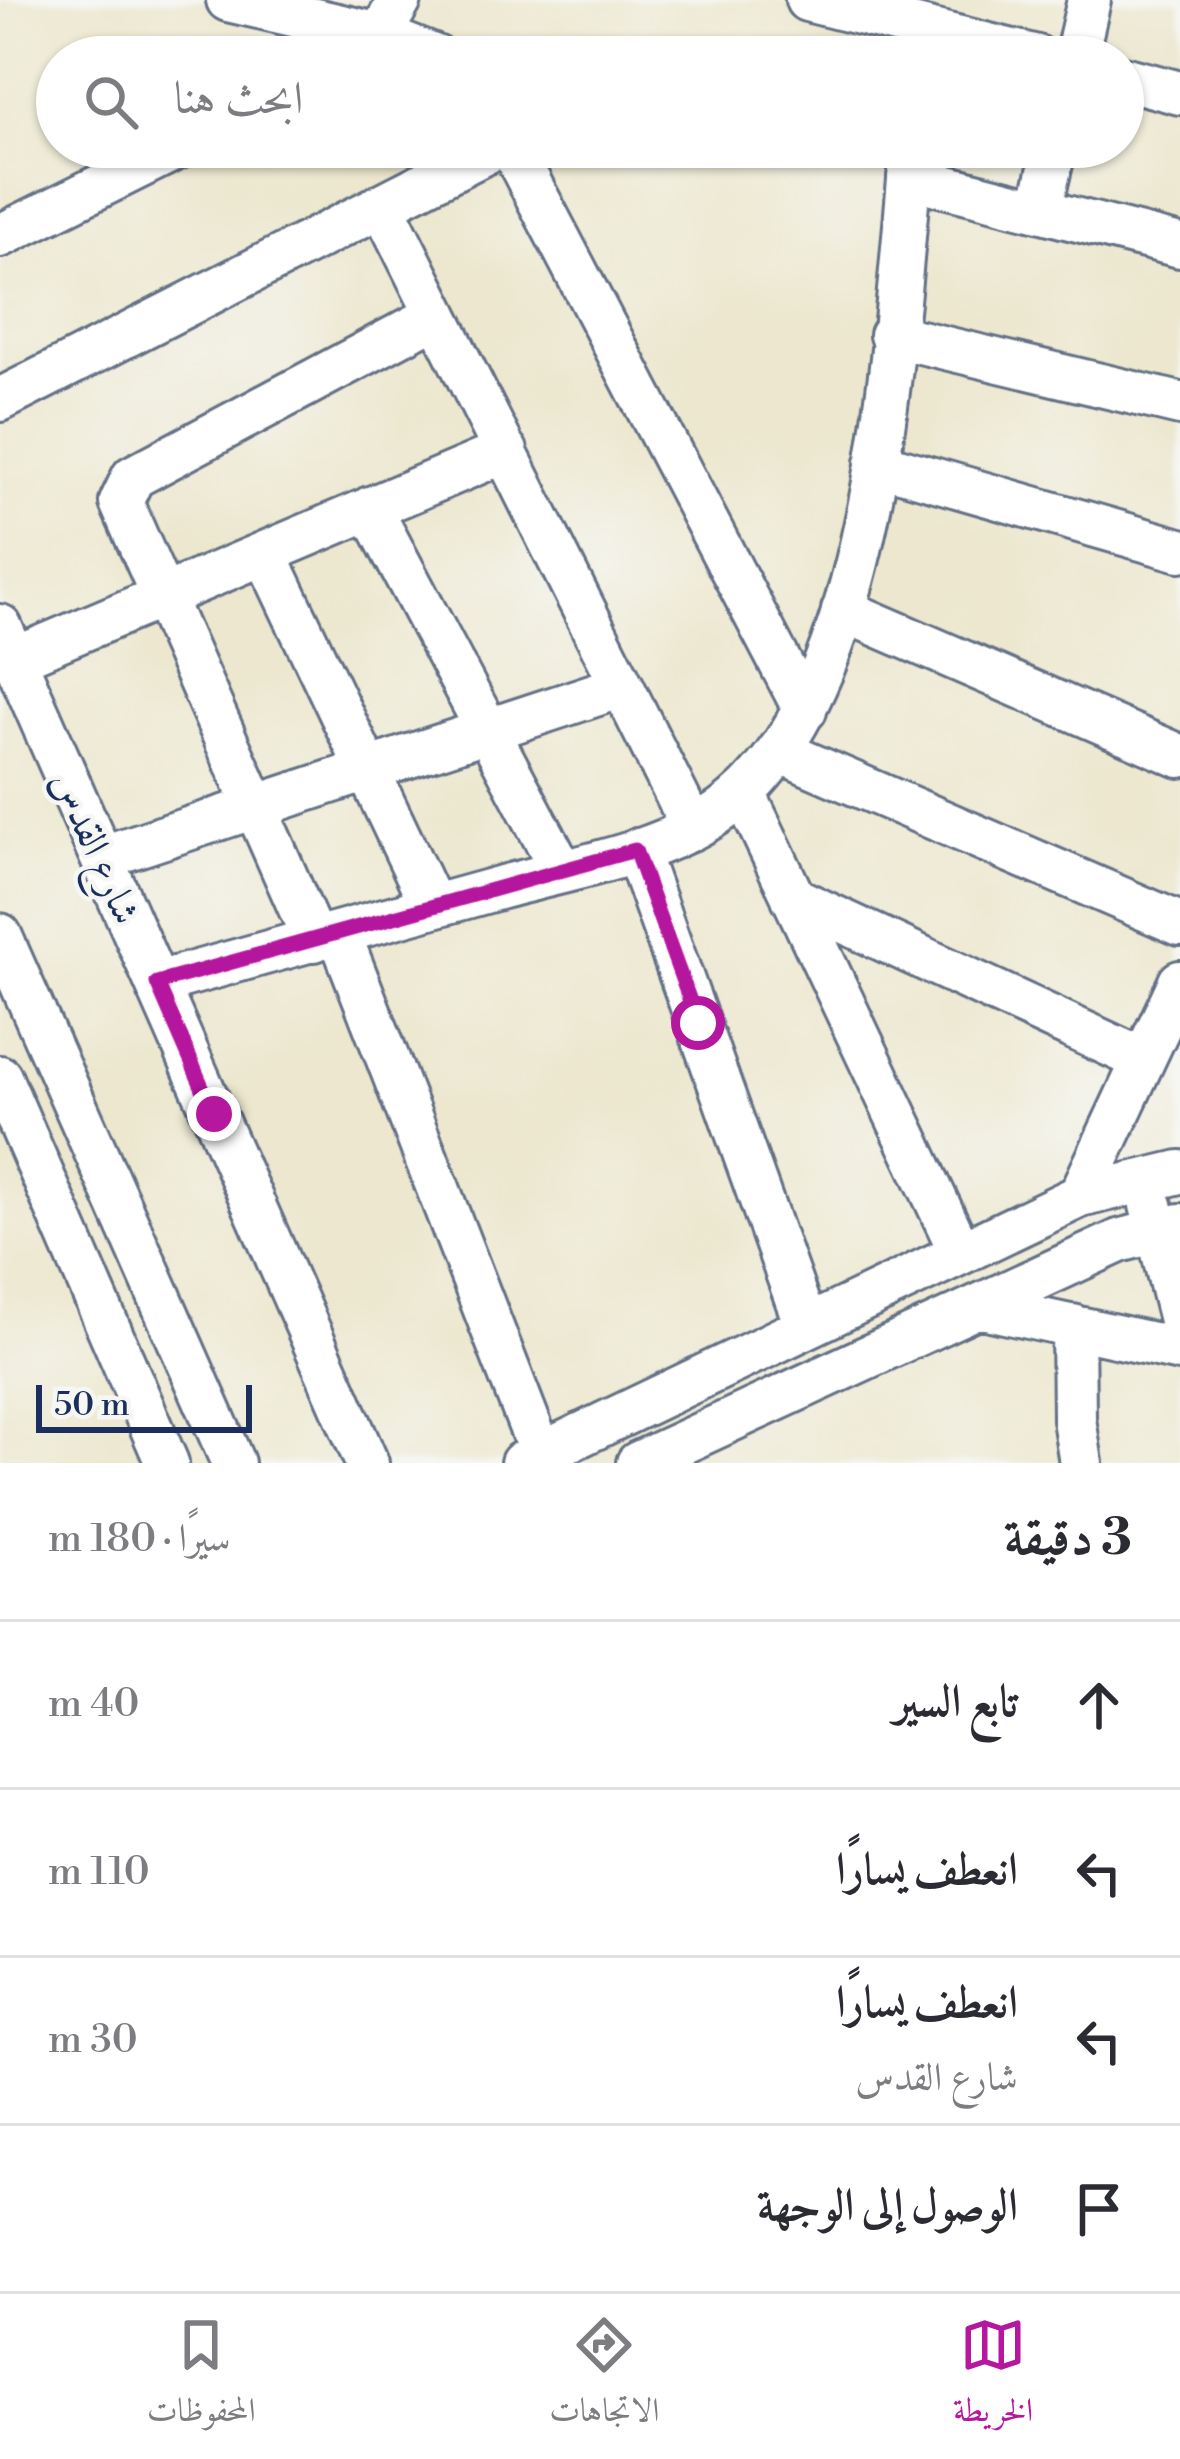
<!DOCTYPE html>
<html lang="ar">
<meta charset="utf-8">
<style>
:root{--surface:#fff;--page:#f2f2f3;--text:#2b2b33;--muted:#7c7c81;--line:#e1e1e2;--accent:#b5179e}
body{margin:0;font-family:"Libre Bodoni",Amiri,serif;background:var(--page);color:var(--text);direction:rtl}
.scale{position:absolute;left:36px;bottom:30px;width:216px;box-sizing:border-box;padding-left:12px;border:6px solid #1b2f5e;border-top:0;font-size:33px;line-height:42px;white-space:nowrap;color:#1b2f5e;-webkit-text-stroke:9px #f6f6f2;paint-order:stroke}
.stop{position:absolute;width:36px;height:36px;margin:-27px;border:9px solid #b5179e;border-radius:50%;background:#fff}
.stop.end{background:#b5179e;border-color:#fff;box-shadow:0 3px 12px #0008}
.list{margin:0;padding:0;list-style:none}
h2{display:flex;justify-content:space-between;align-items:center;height:156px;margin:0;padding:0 48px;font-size:51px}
h2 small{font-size:39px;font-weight:400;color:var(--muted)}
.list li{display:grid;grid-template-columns:78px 1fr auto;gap:36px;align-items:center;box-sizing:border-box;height:168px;padding:0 48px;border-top:3px solid var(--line)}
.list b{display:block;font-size:45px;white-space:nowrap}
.list p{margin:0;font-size:39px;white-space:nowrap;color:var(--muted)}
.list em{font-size:39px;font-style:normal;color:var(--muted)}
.icon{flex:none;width:66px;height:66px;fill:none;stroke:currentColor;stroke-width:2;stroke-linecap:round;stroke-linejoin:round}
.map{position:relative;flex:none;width:1180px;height:1463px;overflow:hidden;direction:ltr}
.search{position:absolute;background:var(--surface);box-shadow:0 3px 9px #0004;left:36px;right:36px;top:36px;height:132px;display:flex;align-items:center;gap:30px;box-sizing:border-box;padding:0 42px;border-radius:66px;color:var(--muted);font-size:45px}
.sheet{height:828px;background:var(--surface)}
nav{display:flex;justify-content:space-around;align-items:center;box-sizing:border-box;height:168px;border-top:3px solid var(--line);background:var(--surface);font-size:33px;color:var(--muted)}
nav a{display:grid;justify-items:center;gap:6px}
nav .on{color:var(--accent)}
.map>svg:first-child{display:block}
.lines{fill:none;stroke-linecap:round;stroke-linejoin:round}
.minor-casing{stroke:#646f85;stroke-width:48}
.minor{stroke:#fff;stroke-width:42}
.route{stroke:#b5179e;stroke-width:15}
.labels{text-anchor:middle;stroke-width:9;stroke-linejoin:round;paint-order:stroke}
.street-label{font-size:39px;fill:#1b2f5e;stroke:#f6f6f2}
</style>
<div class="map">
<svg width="1180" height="1463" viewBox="0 0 1180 1463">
<rect width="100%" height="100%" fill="#f6f6f2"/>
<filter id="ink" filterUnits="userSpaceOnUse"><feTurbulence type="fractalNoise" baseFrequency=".00833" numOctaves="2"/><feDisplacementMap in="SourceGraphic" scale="24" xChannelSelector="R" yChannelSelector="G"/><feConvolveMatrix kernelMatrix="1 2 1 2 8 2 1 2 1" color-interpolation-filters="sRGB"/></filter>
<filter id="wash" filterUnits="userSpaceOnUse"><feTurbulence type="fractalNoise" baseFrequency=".004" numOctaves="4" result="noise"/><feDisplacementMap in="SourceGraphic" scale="48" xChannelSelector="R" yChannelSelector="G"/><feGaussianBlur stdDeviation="2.7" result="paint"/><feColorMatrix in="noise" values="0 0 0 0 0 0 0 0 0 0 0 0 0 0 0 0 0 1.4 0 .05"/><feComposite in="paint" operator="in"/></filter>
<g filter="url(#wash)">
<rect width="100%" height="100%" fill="#ece7ce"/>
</g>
<g filter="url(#ink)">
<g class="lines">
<defs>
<path id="minor" d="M228,0L380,35L436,57
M807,0L1037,57
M359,53L380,35L400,0
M1076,57L1089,0
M1123,78L1180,93
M511,147L805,710
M909,177L1180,246
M382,205L693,828
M1040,210L1055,147
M0,236L179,147
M891,335L1180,404
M0,400L496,147
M877,463L1180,550
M370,508L562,871
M265,553L432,906
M843,610L1180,756
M0,626L367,1463
M14,659L506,451
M781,752L1180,924
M744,793L961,1253
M636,850L806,1326
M103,857L622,686
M793,898L1143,1060
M339,933L541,1454
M0,935L233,1463
M314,940L121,502L133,477L437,315
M157,983C271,951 385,919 499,888C571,868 658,855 721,811C881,698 894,329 912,147
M0,1077L167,1463
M1080,1196L1180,982
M1151,1205L1180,1320
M982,1307L1180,1350
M1073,1326L1074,1419L1081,1463
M522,1463L1080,1196L1180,1172
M638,1463L1119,1241L1180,1225"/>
</defs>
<use href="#minor" class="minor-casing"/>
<use href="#minor" class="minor"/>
</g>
</g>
<g class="lines" filter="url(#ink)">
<path class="route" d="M214,1114L157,983L635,850L698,1023"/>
</g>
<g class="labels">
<g class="street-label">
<text transform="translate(97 847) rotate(66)" y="14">شارع القدس</text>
</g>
</g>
</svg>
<div class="scale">50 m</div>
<div class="stop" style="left:698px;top:1023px"></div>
<div class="stop end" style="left:214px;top:1114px"></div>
<div class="search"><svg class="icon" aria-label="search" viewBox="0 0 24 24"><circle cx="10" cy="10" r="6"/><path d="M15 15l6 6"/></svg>ابحث هنا</div>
</div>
<section class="sheet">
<h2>3 دقيقة<small>سيرًا · 180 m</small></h2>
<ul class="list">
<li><svg class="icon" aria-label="ahead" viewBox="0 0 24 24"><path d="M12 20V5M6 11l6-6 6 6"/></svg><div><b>تابع السير</b></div><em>40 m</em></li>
<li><svg class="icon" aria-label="left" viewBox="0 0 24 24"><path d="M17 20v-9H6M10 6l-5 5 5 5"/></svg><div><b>انعطف يسارًا</b></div><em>110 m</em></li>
<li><svg class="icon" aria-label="left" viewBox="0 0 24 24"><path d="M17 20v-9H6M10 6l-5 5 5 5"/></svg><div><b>انعطف يسارًا</b><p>شارع القدس</p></div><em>30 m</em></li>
<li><svg class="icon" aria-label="arrive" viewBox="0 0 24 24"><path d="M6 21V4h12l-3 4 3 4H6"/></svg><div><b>الوصول إلى الوجهة</b></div></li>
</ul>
</section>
<nav>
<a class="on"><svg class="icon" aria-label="map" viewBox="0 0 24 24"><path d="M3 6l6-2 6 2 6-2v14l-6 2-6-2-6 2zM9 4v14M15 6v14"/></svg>الخريطة</a>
<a><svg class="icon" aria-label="directions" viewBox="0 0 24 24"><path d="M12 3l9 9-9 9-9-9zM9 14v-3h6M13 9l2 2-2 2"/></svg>الاتجاهات</a>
<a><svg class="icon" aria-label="saved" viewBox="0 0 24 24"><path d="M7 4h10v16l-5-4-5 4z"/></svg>المحفوظات</a>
</nav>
